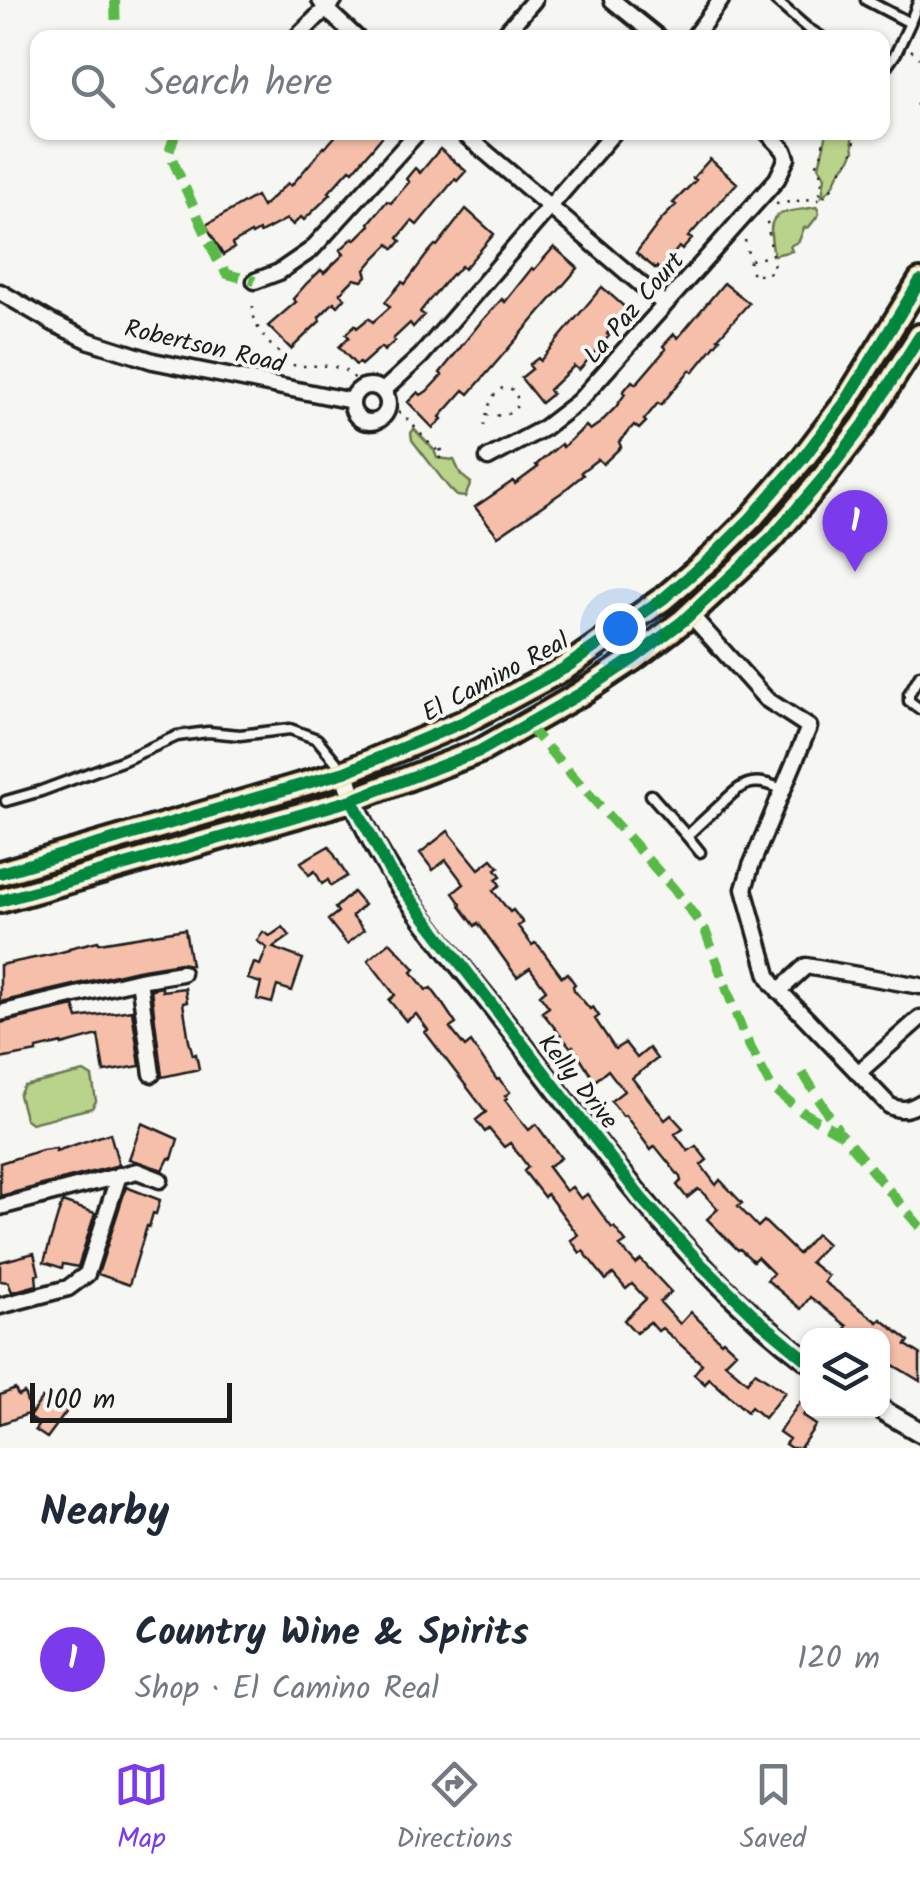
<!DOCTYPE html>
<meta charset="utf-8">
<style>
:root{--surface:#fff;--page:#f6f6f7;--text:#1f2937;--muted:#747a83;--line:#e0e1e3;--accent:#7c3aed}
body{margin:0;font-family:Kalam,sans-serif;background:var(--page);color:var(--text)}
.controls{position:absolute;right:30px;bottom:30px;display:grid;overflow:hidden;border-radius:20px;box-shadow:0 2px 8px #0004}
.controls button{width:90px;height:90px;display:grid;place-items:center;padding:0;border:0;border-bottom:2px solid var(--line);background:var(--surface);color:var(--text);font:50px sans-serif}
.scale{position:absolute;left:30px;bottom:25px;width:202px;box-sizing:border-box;padding-left:10px;border:5px solid #1c1c1c;border-top:0;font-size:28px;line-height:35px;white-space:nowrap;color:#1c1c1c;-webkit-text-stroke:8px #f6f6f2;paint-order:stroke}
.you{position:absolute;left:620px;top:628px;width:35px;height:35px;margin:-25px;border:8px solid #fff;border-radius:50%;background:#1a73e8;box-shadow:0 0 0 15px #1a73e833}
.badge{display:grid;place-items:center;width:65px;height:65px;border-radius:50%;background:var(--accent);color:#fff;font-size:32px;font-weight:700}
.pin{position:absolute;translate:-50% -82px;filter:drop-shadow(0 2px 5px #0008)}
.pin::after{content:'';position:absolute;top:52px;width:35px;height:30px;background:inherit;clip-path:polygon(0 0,100% 0,50% 100%)}
.list{margin:0;padding:0;list-style:none}
h2{display:flex;justify-content:space-between;align-items:center;height:130px;margin:0;padding:0 40px;font-size:42px}
h2 small{font-size:32px;font-weight:400;color:var(--muted)}
.list li{display:grid;grid-template-columns:65px 1fr auto;gap:30px;align-items:center;box-sizing:border-box;height:160px;padding:0 40px;border-top:2px solid var(--line)}
.list b{display:block;font-size:38px;white-space:nowrap}
.list p{margin:0;font-size:32px;white-space:nowrap;color:var(--muted)}
.list em{font-size:32px;font-style:normal;color:var(--muted)}
.icon{flex:none;width:55px;height:55px;fill:none;stroke:currentColor;stroke-width:2;stroke-linecap:round;stroke-linejoin:round}
.map{position:relative;flex:none;width:920px;height:1448px;overflow:hidden}
.search{position:absolute;background:var(--surface);box-shadow:0 2px 8px #0004;left:30px;right:30px;top:30px;height:110px;display:flex;align-items:center;gap:25px;box-sizing:border-box;padding:0 35px;border-radius:20px;color:var(--muted);font-size:38px}
.sheet{height:290px;background:var(--surface)}
nav{display:flex;justify-content:space-around;align-items:center;box-sizing:border-box;height:140px;border-top:2px solid var(--line);background:var(--surface);font-size:28px;color:var(--muted)}
nav a{display:grid;justify-items:center;gap:5px}
nav .on{color:var(--accent)}
.map>svg:first-child{display:block}
.green{fill:#bad38a;stroke:#6b7853;stroke-width:2.5}
.building{fill:#f6bfaa;stroke:#1c1c1c;stroke-width:2.5}
.lines{fill:none;stroke-linecap:round;stroke-linejoin:round}
.service-casing{stroke:#1c1c1c;stroke-width:15}
.minor-casing{stroke:#1c1c1c;stroke-width:21}
.tertiary-casing{stroke:#1c1c1c;stroke-width:25}
.primary-casing{stroke:#1c1c1c;stroke-width:30}
.path{stroke:#1c1c1c;stroke-width:2.5;stroke-dasharray:2.5 8;stroke-linecap:butt}
.service{stroke:#f6f6f2;stroke-width:8}
.minor{stroke:#f6f6f2;stroke-width:14}
.tertiary{stroke:#f6f6f2;stroke-width:18}
.primary{stroke:#fcde96;stroke-width:22}
.quiet{stroke:#58b947;stroke-width:10;stroke-dasharray:20 10;stroke-linecap:butt}
.cycleway-casing{stroke:#f6f6f2;stroke-width:19}
.cycleway{stroke:#00873e;stroke-width:12}
.labels{text-anchor:middle;stroke-width:8;stroke-linejoin:round;paint-order:stroke}
.street-label{font-size:25px;fill:#1c1c1c;stroke:#f6f6f2}
</style>
<div class="map">
<svg width="920" height="1448" viewBox="0 0 920 1448">
<rect width="100%" height="100%" fill="#f6f6f2"/>
<filter id="ink" filterUnits="userSpaceOnUse"><feTurbulence type="fractalNoise" baseFrequency=".01" numOctaves="2"/><feDisplacementMap in="SourceGraphic" scale="20" xChannelSelector="R" yChannelSelector="G"/><feConvolveMatrix kernelMatrix="1 2 1 2 8 2 1 2 1" color-interpolation-filters="sRGB"/></filter>
<g filter="url(#ink)">
<path class="green" d="M827,133H851L854,150L850,159L839,173L832,188L822,196L825,177L819,166Z
M817,207L819,214L809,227L804,228L799,241L790,246L792,251L774,255C764,208 778,214 817,207Z
M414,429L434,450L437,458L454,460L461,475L471,483L465,497L457,496L449,488L412,440L411,433Z
M84,1072L92,1077L96,1101L92,1108L31,1123L25,1118L19,1095L24,1086Z"/>
<path class="building" d="M339,132H386L353,171L350,169L329,192L331,194L304,220L301,217L293,225L287,219L260,233L259,231L252,235L251,233L232,244L234,248L223,255L206,225L256,196L262,207L288,183L291,186L324,147L325,148Z
M440,149L466,171L457,181L455,179L417,225L412,221L398,238L401,241L394,249L389,244L374,259L365,270L367,276L362,281L354,279L340,293L345,298L338,306L334,302L319,317L320,321L291,349L268,326L296,302L293,299L307,283L321,270L324,273L344,254L340,250L353,238L355,240L370,225L369,223L387,201L391,203L409,182L406,179L415,168L420,173Z
M710,159L737,183L688,237L692,239L682,250L679,247L660,270L657,267L656,269L636,253L661,220L676,205L673,203L696,180L693,178Z
M466,209L494,234L464,269L461,266L453,275L452,274L427,303L420,312L424,315L413,327L410,323L393,339L395,341L384,351L381,347L361,365L359,363L356,365L339,347L349,337L346,334L355,325L357,328L369,318L373,322L390,307L385,302L402,282L405,284L428,253L435,245L437,246Z
M554,247L578,268L469,394L464,390L440,417L442,419L433,428L408,402L418,392L421,395L427,391L442,375L440,373L480,323L502,299L505,302L532,268L534,270Z
M724,283L749,303L718,338L720,339L693,372L690,370L661,405L658,403L644,420L646,422L639,429L634,425L619,442L621,447L603,464L598,459L581,472L583,475L561,493L498,536L475,507L513,481L515,484L538,467L536,465L550,453L561,444L563,447L586,426L590,430L600,423L616,407L625,394L623,392L632,381L636,384L666,349L663,346L674,334L678,338Z
M602,287L628,310L607,334L609,336L579,370L574,366L549,390L552,394L541,403L521,378L532,369L529,365L538,358L540,361Z
M448,831L479,869L492,859L499,867L496,869L501,876L496,879L500,885L493,891L510,912L513,910L523,923L518,926L532,945L535,943L539,946L562,977L567,973L575,984L573,986L574,990L590,1009L593,1007L599,1016L595,1019L615,1049L625,1043L637,1058L649,1048L657,1059L632,1078L665,1120L671,1115L683,1128L675,1134L688,1151L696,1146L707,1160L701,1165L716,1185L720,1180L742,1203L738,1206L758,1227L764,1221L798,1254L816,1234L827,1244L810,1262L828,1276L824,1282L878,1322L881,1319L909,1341L906,1345L920,1354V1381L893,1365L882,1379V1336H840L847,1326L810,1297L801,1309L767,1280L773,1273L757,1257L753,1261L740,1249L738,1250L707,1219L718,1209L701,1191L698,1189L687,1198L677,1185L681,1181L680,1177L655,1146L651,1150L625,1115L623,1116L611,1101L624,1091L608,1070L595,1081L573,1046L571,1048L542,1012L549,1007L540,995L546,990L530,968L517,977L478,923L475,926L460,906L461,904L453,893L464,884L446,860L433,870L420,853Z
M329,846L347,876L331,886L328,880L322,884L315,871L309,875L301,862Z
M353,892L364,905L352,916L364,930L347,944L328,920L338,912L335,908Z
M283,927L290,936L273,948L303,959L292,991L277,986L272,1003L257,999L261,983L248,979L254,963L260,965L267,948L257,941L263,932L270,936Z
M185,929L191,965L180,963L137,970L0,1002V965L54,954L69,950V948L98,941L99,943Z
M390,942L415,969L412,972L426,990L431,988L440,1000L456,1024L450,1028L465,1047L471,1042L497,1080L499,1079L510,1092L505,1096L507,1098L505,1100L519,1118L529,1130L536,1124L561,1158L548,1167L566,1191L572,1187L581,1199L587,1194L612,1228L614,1227L626,1242L620,1246L636,1264L641,1260L671,1292L660,1302L680,1324L691,1312L721,1342L723,1340L736,1352L725,1363L747,1382L755,1372L785,1392L764,1418L751,1407L747,1412L709,1378L705,1384L694,1374L702,1364L662,1328L658,1331L650,1322L636,1333L624,1320L646,1299L632,1284L626,1289L613,1274L606,1280L583,1251L580,1253L571,1240L578,1235L547,1194L544,1197L524,1171L528,1167L520,1156L510,1143L504,1147L489,1129L485,1132L476,1120L486,1112L425,1032L428,1030L416,1014L406,1021L389,1000L395,995L368,960Z
M162,987V991L185,988L187,1002L183,1003L189,1041L193,1055L196,1054L199,1069L162,1077L151,989Z
M74,1006L78,1018L132,1010L140,1066L104,1072L98,1035L62,1045V1043L37,1049V1052L0,1059V1023Z
M142,1123L178,1139L172,1159L169,1158L163,1170L129,1159Z
M110,1133L119,1165L0,1196V1163L42,1150L56,1148V1151Z
M126,1187L160,1200L156,1214L153,1213L149,1227L147,1226L129,1285L98,1274Z
M62,1202L95,1213L78,1267L63,1264L62,1268L44,1262Z
M34,1253L39,1274L36,1275L37,1285L12,1292L8,1282L0,1281V1262Z
M15,1389L18,1396L24,1393L31,1413L0,1424V1395Z
M52,1396L68,1407L66,1410L67,1411L47,1438L35,1430L39,1424L29,1417L42,1398L47,1402Z
M800,1402L808,1407L803,1416L816,1425L800,1448H791L785,1444L789,1439L779,1432Z"/>
<g class="lines">
<defs>
<path id="service" d="M775,0L807,28L823,38
M866,0L910,23L919,0
M882,73L896,53L910,23
M920,675L909,694V701L920,709
M651,795L687,836C697,826 707,817 718,807C741,785 751,774 783,790
M6,801L41,791L124,760L177,736L208,732L240,735L290,729L317,739L342,769
M687,836L700,852"/>
<path id="minor" d="M320,0L326,9L357,38
M612,0L659,38
M296,38L334,0
M501,38L534,0
M693,38L721,0
M462,132L664,304
M255,281L279,272L311,250L418,132
M0,292L53,323L90,341L153,361L352,401
M352 404a18 18 0 1 1 36 0a18 18 0 1 1-36 0Z
M383,391L421,356L614,132
M488,458L544,428L579,401L777,179L787,158L784,150L767,132
M690,614L766,699L809,727L751,866L744,889L768,975L773,984L890,1106C902,1111 908,1110 920,1103
M139,980L152,1074
M779,991L806,966L920,986
M0,1013L139,980L182,973
M858,1073L920,1018
M0,1207L137,1171L160,1180
M0,1306L68,1288L87,1274L119,1175"/>
<path id="tertiary" d="M345,772C369,865 446,946 504,1021C596,1140 685,1269 808,1361
M882,1410L920,1432"/>
<path id="primary" d="M0,873L345,772L466,721L565,668L664,598L712,557L751,518L803,458L845,403L920,281
M0,901L352,800L480,751L580,694L633,659L683,621L772,538L824,477L863,426L920,336"/>
</defs>
<use href="#service" class="service-casing"/>
<use href="#minor" class="minor-casing"/>
<use href="#tertiary" class="tertiary-casing"/>
<use href="#primary" class="primary-casing"/>
<path class="path" d="M911,50L920,58
M916,104L920,107
M825,132L821,158L817,164L823,178L820,191L821,199C833,191 833,182 841,171C851,157 858,151 853,132
M776,204L811,199L816,201L820,199
M745,240L753,276L772,272L774,268L766,215
M751,260L772,256
M253,306C252,332 275,350 295,366C318,367 340,360 357,381
M398,412C413,422 423,439 437,450
M484,426C487,412 489,400 499,389L508,387L516,392L518,403C513,417 499,416 486,415
M441,449L444,454L440,458L436,453Z"/>
<use href="#service" class="service"/>
<use href="#minor" class="minor"/>
<use href="#tertiary" class="tertiary"/>
<use href="#primary" class="primary"/>
<path class="quiet" d="M115,0L116,38
M176,132L169,152L217,259L227,274L255,281
M527,725L674,889L705,930L743,1033L771,1087L801,1111L841,1134L920,1227
M803,1073L838,1130"/>
<defs>
<path id="cycleway" d="M352,800L390,872L641,1198L701,1264L760,1321L808,1361
M0,873L345,772L466,721L565,668L664,598L712,557L751,518L803,458L845,403L920,281
M0,901L352,800L480,751L580,694L633,659L683,621L772,538L824,477L863,426L920,336"/>
</defs>
<use href="#cycleway" class="cycleway-casing"/>
<use href="#cycleway" class="cycleway"/>
</g>
</g>
<g class="labels">
<g class="street-label">
<text transform="translate(633 307) rotate(-49)" y="9">La Paz Court</text>
<text transform="translate(205 345) rotate(13)" y="9">Robertson Road</text>
<text transform="translate(495 676) rotate(-28)" y="9">El Camino Real</text>
<text transform="translate(579 1081) rotate(52)" y="9">Kelly Drive</text>
</g>
</g>
</svg>
<div class="controls">
<button><svg class="icon" aria-label="layers" viewBox="0 0 24 24"><path d="M12 4l9 5-9 5-9-5zM3 14l9 5 9-5"/></svg></button>
</div>
<div class="scale">100 m</div>
<div class="you"></div>
<div class="pin badge" style="left:855px;top:572px">1</div>
<div class="search"><svg class="icon" aria-label="search" viewBox="0 0 24 24"><circle cx="10" cy="10" r="6"/><path d="M15 15l6 6"/></svg>Search here</div>
</div>
<section class="sheet">
<h2>Nearby<small></small></h2>
<ul class="list">
<li><span class="badge">1</span><div><b>Country Wine &amp; Spirits</b><p>Shop · El Camino Real</p></div><em>120 m</em></li>
</ul>
</section>
<nav>
<a class="on"><svg class="icon" aria-label="map" viewBox="0 0 24 24"><path d="M3 6l6-2 6 2 6-2v14l-6 2-6-2-6 2zM9 4v14M15 6v14"/></svg>Map</a>
<a><svg class="icon" aria-label="directions" viewBox="0 0 24 24"><path d="M12 3l9 9-9 9-9-9zM9 14v-3h6M13 9l2 2-2 2"/></svg>Directions</a>
<a><svg class="icon" aria-label="saved" viewBox="0 0 24 24"><path d="M7 4h10v16l-5-4-5 4z"/></svg>Saved</a>
</nav>
